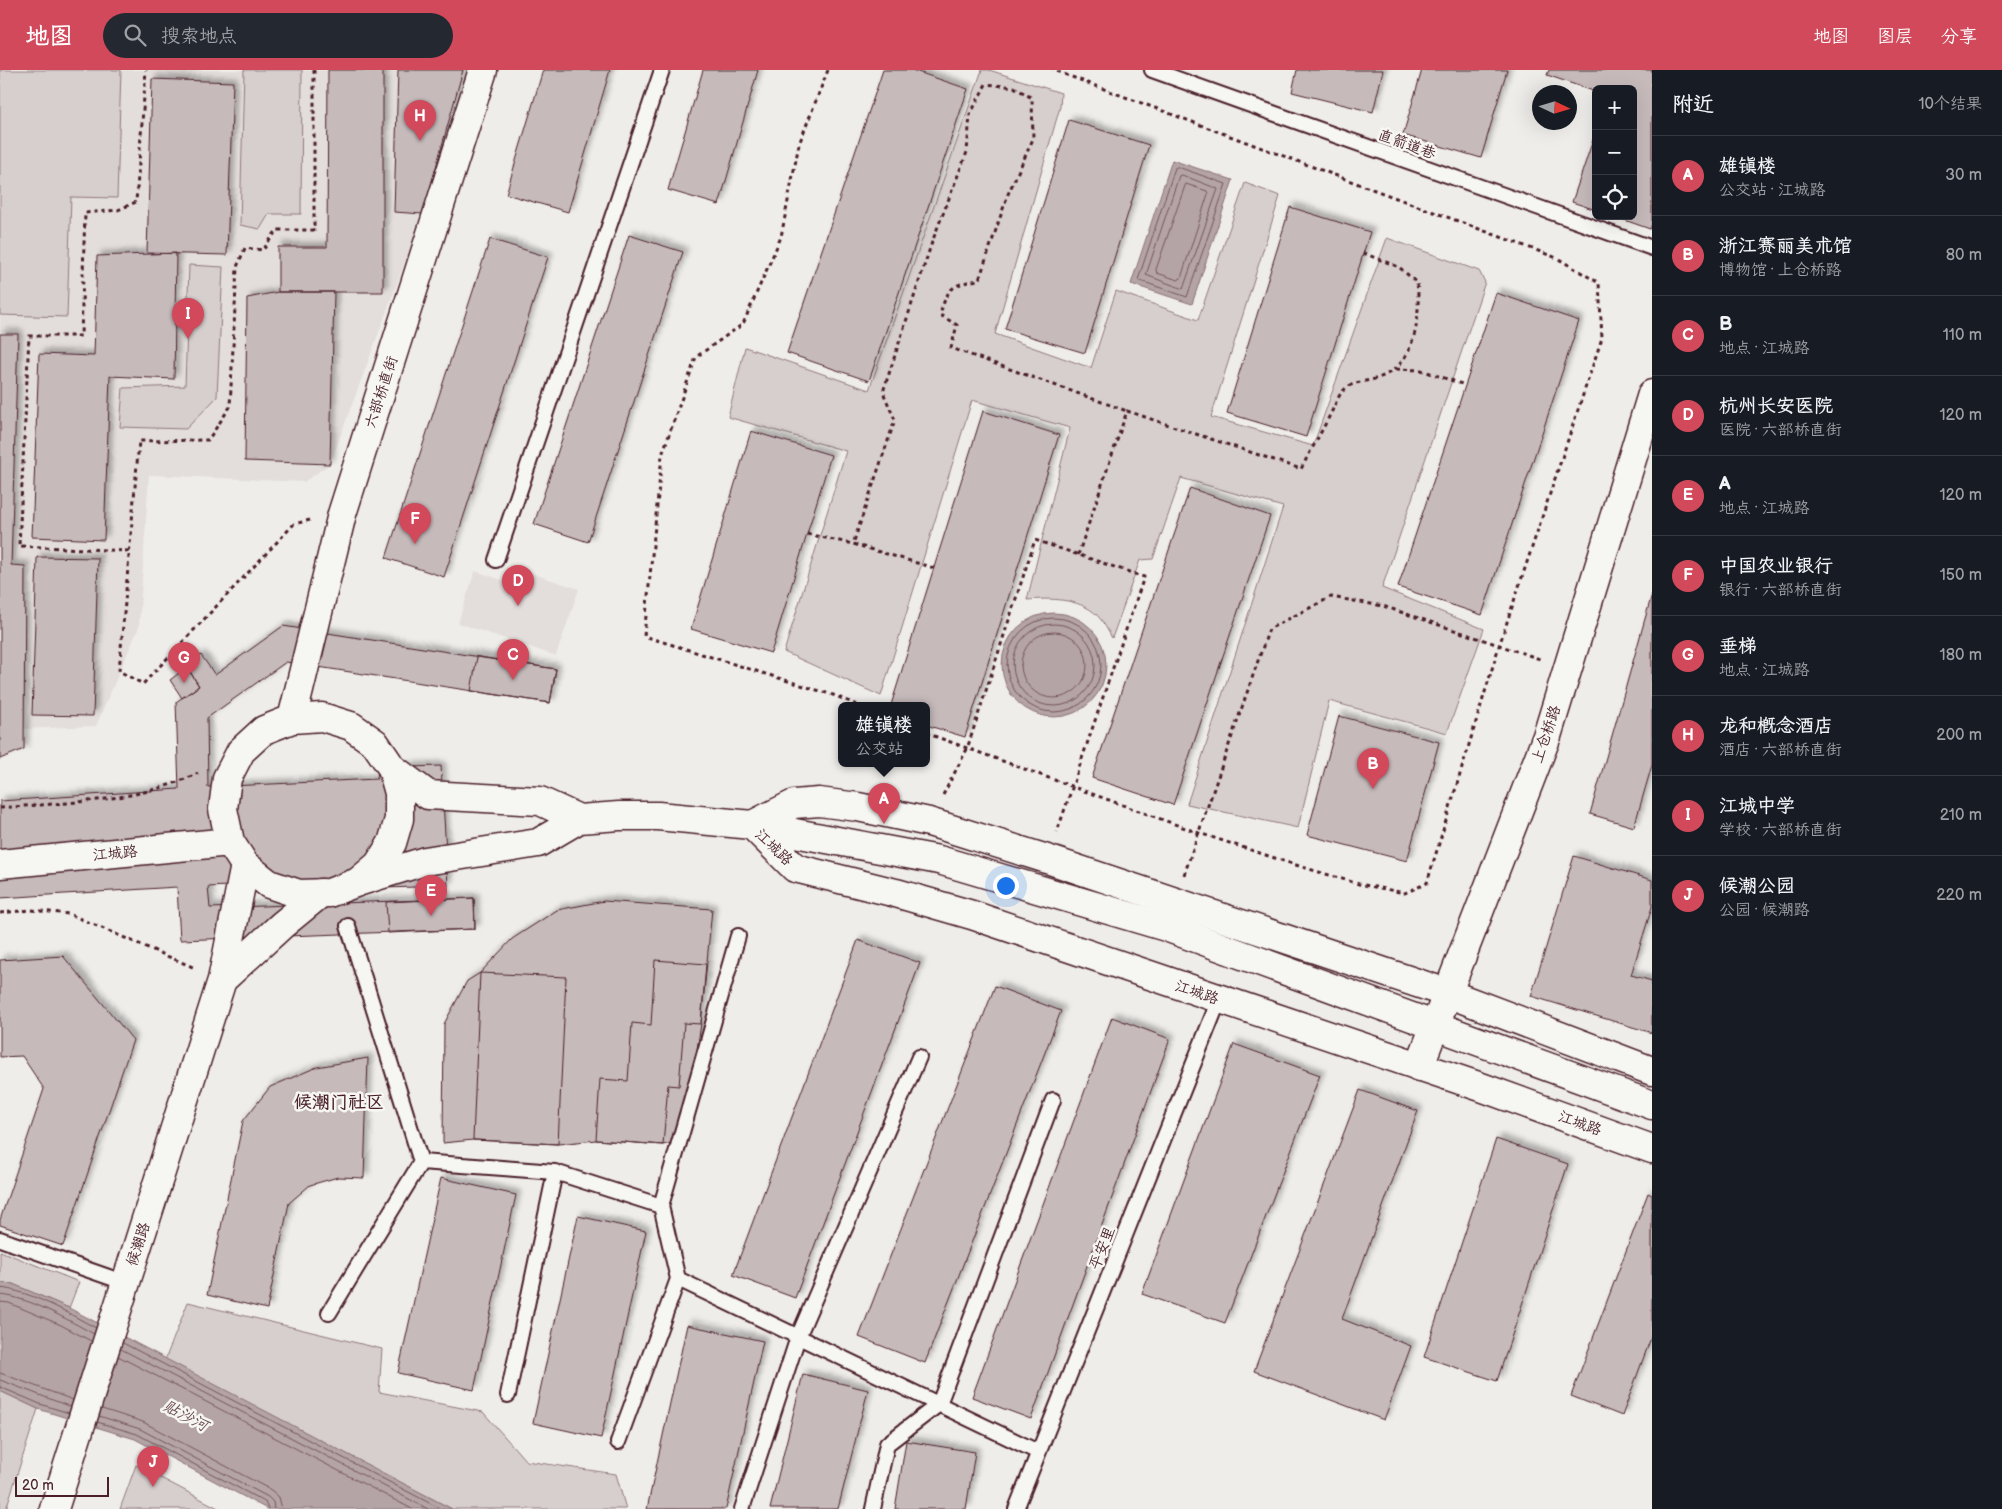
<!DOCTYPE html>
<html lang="zh">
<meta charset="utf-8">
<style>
:root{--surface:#171b24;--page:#242831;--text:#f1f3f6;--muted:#9ea1a6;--line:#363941;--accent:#d1495b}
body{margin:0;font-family:"Balsamiq Sans","LXGW WenKai TC",sans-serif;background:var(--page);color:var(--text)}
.controls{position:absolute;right:15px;top:15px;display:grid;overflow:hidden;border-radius:8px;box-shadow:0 5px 20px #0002}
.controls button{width:45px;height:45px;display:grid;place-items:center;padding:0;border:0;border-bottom:1px solid var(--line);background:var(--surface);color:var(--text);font:25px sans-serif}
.compass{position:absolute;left:1532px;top:15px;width:45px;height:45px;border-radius:50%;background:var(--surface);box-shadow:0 5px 20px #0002;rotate:94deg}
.scale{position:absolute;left:15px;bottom:12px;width:94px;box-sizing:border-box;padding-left:5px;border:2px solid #4a1f2b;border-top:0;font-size:14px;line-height:18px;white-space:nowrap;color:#4a1f2b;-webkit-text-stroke:4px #f6f6f2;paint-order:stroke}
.you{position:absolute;left:1005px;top:815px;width:18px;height:18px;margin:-12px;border:4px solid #fff;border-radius:50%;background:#1a73e8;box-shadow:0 0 0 8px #1a73e833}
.badge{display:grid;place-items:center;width:32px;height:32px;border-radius:50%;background:var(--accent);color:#fff;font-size:16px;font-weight:700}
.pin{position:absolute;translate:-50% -41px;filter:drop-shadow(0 1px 2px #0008)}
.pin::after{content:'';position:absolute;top:26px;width:18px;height:15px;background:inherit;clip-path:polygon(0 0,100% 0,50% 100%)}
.popup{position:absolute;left:838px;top:632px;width:92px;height:65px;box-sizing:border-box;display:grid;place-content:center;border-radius:8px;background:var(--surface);filter:drop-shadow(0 1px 4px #0005);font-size:16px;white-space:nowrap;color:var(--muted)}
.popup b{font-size:19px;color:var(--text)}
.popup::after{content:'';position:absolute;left:50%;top:100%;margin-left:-10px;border:10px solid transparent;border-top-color:var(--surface)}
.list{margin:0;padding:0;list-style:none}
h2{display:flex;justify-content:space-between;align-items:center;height:65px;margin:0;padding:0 20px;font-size:21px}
h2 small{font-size:16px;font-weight:400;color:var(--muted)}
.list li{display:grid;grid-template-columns:32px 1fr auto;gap:15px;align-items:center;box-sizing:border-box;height:80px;padding:0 20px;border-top:1px solid var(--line)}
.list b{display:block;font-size:19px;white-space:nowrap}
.list p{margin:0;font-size:16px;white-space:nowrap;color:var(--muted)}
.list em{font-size:16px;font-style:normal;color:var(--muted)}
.icon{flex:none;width:28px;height:28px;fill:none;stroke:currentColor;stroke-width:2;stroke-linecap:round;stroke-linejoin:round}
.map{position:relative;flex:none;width:1652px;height:1439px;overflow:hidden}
header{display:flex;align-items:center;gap:30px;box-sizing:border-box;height:70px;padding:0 25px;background:var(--accent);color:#fff}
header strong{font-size:24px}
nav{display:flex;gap:28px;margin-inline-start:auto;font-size:18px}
.search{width:350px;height:45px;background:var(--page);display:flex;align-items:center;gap:12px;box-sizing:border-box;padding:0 18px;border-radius:28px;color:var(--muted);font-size:19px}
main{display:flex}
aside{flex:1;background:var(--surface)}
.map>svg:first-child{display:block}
.built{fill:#e3dedc}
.green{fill:#d7cfce;stroke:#90777c}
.water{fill:#b4a4a5;stroke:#8a6f74}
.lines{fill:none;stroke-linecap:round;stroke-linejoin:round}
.shore{stroke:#74545c;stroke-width:1}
.building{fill:#c6babb;stroke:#4a1f2b;filter:url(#shadow)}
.service-casing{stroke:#4a1f2b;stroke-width:18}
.minor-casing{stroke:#4a1f2b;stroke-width:31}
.tertiary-casing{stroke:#4a1f2b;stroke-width:31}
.primary-casing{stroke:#4a1f2b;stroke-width:31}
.path{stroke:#4a1f2b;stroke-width:3;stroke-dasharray:4 4;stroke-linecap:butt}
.service{stroke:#f6f6f2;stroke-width:14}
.minor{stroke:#f6f6f2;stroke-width:28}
.tertiary{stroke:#f6f6f2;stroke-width:28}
.primary{stroke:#f6f6f2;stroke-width:28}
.labels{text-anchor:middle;stroke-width:5;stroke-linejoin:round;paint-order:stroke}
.street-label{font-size:15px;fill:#4a1f2b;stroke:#f6f6f2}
.water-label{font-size:16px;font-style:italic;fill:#6f4e56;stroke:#f6f6f2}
.quarter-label{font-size:18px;font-weight:bold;fill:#4a1f2b;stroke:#f6f6f2}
</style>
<header>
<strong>地图</strong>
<div class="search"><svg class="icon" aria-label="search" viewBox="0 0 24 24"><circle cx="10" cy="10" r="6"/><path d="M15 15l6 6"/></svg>搜索地点</div>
<nav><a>地图</a><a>图层</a><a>分享</a></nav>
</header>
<main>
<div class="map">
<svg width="1652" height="1439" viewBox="0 0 1652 1439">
<defs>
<filter id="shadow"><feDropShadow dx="4.5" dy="-4.5" stdDeviation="2.5" flood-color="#0004"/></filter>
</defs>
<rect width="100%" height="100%" fill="#efedea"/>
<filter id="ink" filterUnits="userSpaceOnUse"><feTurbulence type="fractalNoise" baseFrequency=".02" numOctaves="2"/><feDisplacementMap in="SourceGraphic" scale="10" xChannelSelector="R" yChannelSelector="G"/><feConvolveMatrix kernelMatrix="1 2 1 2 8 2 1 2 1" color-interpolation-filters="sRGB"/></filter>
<g filter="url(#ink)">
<path class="built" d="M0,0H463L423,144L330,394L304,412L149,405L139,557L96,656L0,660Z
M475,501L526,518L531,503L579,519L556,586L458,553Z"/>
<path class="green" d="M0,0H121L117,128L71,127L67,247L0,245Z
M244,0H302L301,144H269L260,159L240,155Z
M982,0H989L1061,23L1060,37L995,264L1091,298L1116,221L1198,250L1245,113L1280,126L1211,347L1313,376L1387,168L1479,201L1485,212L1382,518L1484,559L1447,663L1329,631L1298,758L1187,734L1283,437L1181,408L1153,489L1140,490L1112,568C1108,561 1103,551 1097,545C1079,528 1050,528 1027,530L1070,358L972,330L881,626L784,582L846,381L728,347L745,277L869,320Z
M189,195L223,197L217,327L186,359L120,357L123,318L185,316Z
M0,1181L79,1212L69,1238L13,1214L0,1213Z
M188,1232L382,1279L379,1322L483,1342L526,1391L616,1404L626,1439H452L165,1290Z
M0,1321L38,1339L6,1439H0Z
M136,1395L220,1439H120Z"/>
<path class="water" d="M1172,90L1233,110L1192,234L1131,214Z
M1002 595a52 52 0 1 1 104 0a52 52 0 1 1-104 0Z
M0,1213L13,1214L69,1238L452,1439H267L135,1369L38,1339L0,1321Z"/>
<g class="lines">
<path class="shore" d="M1178,97L1226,114L1187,227L1138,210L1175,98Z
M1182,105L1218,119L1183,219L1146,205L1179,106Z
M1186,114L1207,121L1208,124L1181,208L1178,210L1157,203L1156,200Z
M1007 595a47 47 0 1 1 94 0a47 47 0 1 1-94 0Z
M1013 595a41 41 0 1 1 82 0a41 41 0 1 1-82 0Z
M1021 595a33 33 0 1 1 66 0a33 33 0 1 1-66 0Z
M0,1218C31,1221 68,1243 96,1258
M0,1225C29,1227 68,1250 94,1264
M0,1232L9,1233L61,1255L91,1271
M123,1273L441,1439
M121,1279L428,1439
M118,1286L412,1439
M0,1303L73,1330
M0,1310L71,1337
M0,1317L40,1334L69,1343
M102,1339L143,1352L271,1420L279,1427L282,1439
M99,1346L140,1359L268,1427L273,1432L274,1439
M97,1352L137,1364L265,1432L268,1439"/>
</g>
<path class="building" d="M328,0H383V222H278V177H327Z
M398,0H463L423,144L394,142Z
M543,0H610L568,142L506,124Z
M703,0H758L719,135L668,120Z
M883,0H912L968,19L869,311L787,283Z
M1297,0H1383L1373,42L1292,22Z
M1422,0H1507L1481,88L1403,65Z
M1549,0H1652V154L1650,159L1613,146H1633V19H1596V22L1547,5Z
M152,9L233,12L227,185L147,183Z
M1069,50L1149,75L1085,283L1005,259Z
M1596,61V140L1572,132Z
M1290,137L1370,162L1306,367L1227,343Z
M629,165L683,182L588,472L534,454Z
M490,169L548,187L444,507L386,488Z
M176,183L174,309L110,306L104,470L32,467L39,284L94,286L97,186Z
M278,222H334L330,394L245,391L247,228Z
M1496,223L1579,251L1482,545L1398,517Z
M0,264H18L11,495L25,496L24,679L0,689Z
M983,341L1059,365L965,667L926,655V635H891Z
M751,361L831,385L771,583L691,559Z
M1190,418L1270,446L1173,735L1092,708Z
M37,487L98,488L93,646L32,645Z
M1652,524V695L1634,757L1590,744Z
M283,556L556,599L550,633L286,592L207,648L208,717L377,709L378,698L441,696L448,816L385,818L383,808L208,817L210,838L474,828L475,859L180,870L177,817L0,828V731L179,719L176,632L199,616L187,597L201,585L215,605Z
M477,587L556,599L550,633L471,621Z
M187,597L199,616L182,628L170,610Z
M1339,646L1439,672L1407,791L1307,765Z
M1574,786L1652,810V837L1631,905L1652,911V963L1531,926Z
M474,828L475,859L388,863L386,832Z
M604,831L712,839L701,954L683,1070L663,1075L596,1070L558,1074L473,1070L443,1073L444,954L467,911L480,903L512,869L557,840Z
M858,870L920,893L795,1228L733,1205Z
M63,886L133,970L63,1176L0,1155V1150L44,1019L22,986L0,987V890Z
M655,890L706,894L701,954L684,953L679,1016L668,1015L663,1075L596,1070L600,1009L628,1011L632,953L651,955Z
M480,903L566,907L558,1074L473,1070Z
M995,916L1061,941L925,1293L859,1267Z
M1112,947L1170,969L1031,1349L972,1327Z
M1234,974L1320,1005L1225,1253L1142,1224Z
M368,988L364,1108L338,1107L310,1115L289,1133L267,1239L207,1225L243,1051L270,1017L317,997Z
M1360,1020L1418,1041L1342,1249L1411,1276L1384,1350L1254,1301Z
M1496,1069L1568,1094L1497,1311L1424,1287Z
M441,1108L516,1125L474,1320L398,1303Z
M1648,1123L1652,1125V1265L1622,1346L1571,1326Z
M578,1146L646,1161L601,1368L533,1353Z
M687,1255L763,1271L726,1439H647Z
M803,1304L868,1320L838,1439H770Z
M906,1371L975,1382L966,1439H895Z"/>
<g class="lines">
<defs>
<path id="service" d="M1152,0L1652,178
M496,490L662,0
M348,856L421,1092L555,1102L661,1136L678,1209L1038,1382
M661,1136L738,866
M0,1169L126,1213
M329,1243L421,1092
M508,1325L555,1102
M618,1372L678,1209
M742,1439L798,1267L919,987
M873,1439L887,1374L939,1334L1053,1030
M1016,1439L1219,930"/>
<path id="minor" d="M1652,1001L1447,923L1047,789L929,752L858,737L819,732L794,734L752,755L795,798L896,823L972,845L1481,1017L1652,1079"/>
<path id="tertiary" d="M292,649L342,444L483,0
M245,795L222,910L282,855L321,823
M1419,997L1547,666L1652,324
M54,1439L222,910"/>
<path id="primary" d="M392,698L428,725L540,731L579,749
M0,794L230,772
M358,812L378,795L392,773L399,749V723L392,698L375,673L351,656L322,647L292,649L264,660L241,681L227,708L223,739L230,772L245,795L269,814L299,824L329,823L358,812L425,791L538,773L579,749L619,746H658L752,755L939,790L1166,857L1652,1035"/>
</defs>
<use href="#service" class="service-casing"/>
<use href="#minor" class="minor-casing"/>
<use href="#tertiary" class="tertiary-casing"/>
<use href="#primary" class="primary-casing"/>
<path class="path" d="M828,0L799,74L781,167L743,254L696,287L662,385L644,566L833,625L858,635
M1396,299L1421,300L1465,315
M310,450L294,454L143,614L119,601L139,371L208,370L230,337L237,197L245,178L263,180L277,160H314V0
M807,464L853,474
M129,481L19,476L29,266H81L85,143L118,140L136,132L146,0
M1078,485L1127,341L1301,399C1311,380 1322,361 1332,341C1335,335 1338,326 1343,321C1351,311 1367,312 1378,308C1416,296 1421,246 1417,213L1399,197L1363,183
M934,498L853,474L895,350L883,322L932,172L967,82L970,45L986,14L1014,17L1032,28L1033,69L1008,124L979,210C951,214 947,219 940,245L957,255L951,278L1127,341
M926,663L1199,763L1299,796L1359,814L1405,823L1427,813L1499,576L1602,268L1599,213L1557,188L1053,0
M943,725L967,679L1035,470L1144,507L1057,762
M0,738C66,732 138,733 198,703
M1184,805L1269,559L1331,527L1383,536L1540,589
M0,843L31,840L69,844L195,898"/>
<use href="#service" class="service"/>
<use href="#minor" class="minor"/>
<use href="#tertiary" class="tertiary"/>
<use href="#primary" class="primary"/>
</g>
</g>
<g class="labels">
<g class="street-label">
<text transform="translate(1407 74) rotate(20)" y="5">直箭道巷</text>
<text transform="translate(381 322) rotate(-72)" y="5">六部桥直街</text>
<text transform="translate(1546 664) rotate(-71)" y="5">上仓桥路</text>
<text transform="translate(774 777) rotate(44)" y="5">江城路</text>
<text transform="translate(115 783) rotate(-5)" y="5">江城路</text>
<text transform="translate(1197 922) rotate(19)" y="5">江城路</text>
<text transform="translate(1580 1053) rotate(20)" y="5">江城路</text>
<text transform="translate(138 1174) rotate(-72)" y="5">候潮路</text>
<text transform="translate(1102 1178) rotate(-68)" y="5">平安里</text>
</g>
<g class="water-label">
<text transform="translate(186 1345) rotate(28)" y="6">贴沙河</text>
</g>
<g class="quarter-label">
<text x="339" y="1038">候潮门社区</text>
</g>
</g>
</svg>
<div class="controls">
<button>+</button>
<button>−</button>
<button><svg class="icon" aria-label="locate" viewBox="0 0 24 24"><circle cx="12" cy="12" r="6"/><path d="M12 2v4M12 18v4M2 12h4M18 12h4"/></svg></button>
</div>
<svg class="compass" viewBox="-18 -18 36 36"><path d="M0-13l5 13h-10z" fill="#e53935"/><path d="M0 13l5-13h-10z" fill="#9ea1a6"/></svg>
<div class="scale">20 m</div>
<div class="you"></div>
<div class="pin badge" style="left:884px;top:754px">A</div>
<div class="popup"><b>雄镇楼</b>公交站</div>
<div class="pin badge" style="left:1373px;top:719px">B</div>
<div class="pin badge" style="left:513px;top:610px">C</div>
<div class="pin badge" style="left:518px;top:536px">D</div>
<div class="pin badge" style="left:431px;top:846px">E</div>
<div class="pin badge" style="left:415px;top:474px">F</div>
<div class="pin badge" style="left:184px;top:613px">G</div>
<div class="pin badge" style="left:420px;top:71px">H</div>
<div class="pin badge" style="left:188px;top:269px">I</div>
<div class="pin badge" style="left:153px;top:1417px">J</div>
</div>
<aside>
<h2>附近<small>10个结果</small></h2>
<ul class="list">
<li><span class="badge">A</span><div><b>雄镇楼</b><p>公交站 · 江城路</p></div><em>30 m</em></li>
<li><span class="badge">B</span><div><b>浙江赛丽美术馆</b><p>博物馆 · 上仓桥路</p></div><em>80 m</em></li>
<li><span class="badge">C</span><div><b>B</b><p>地点 · 江城路</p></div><em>110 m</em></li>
<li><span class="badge">D</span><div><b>杭州长安医院</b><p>医院 · 六部桥直街</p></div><em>120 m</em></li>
<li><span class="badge">E</span><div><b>A</b><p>地点 · 江城路</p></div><em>120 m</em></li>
<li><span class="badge">F</span><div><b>中国农业银行</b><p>银行 · 六部桥直街</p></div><em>150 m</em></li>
<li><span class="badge">G</span><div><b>垂梯</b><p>地点 · 江城路</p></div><em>180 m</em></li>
<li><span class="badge">H</span><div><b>龙和概念酒店</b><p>酒店 · 六部桥直街</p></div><em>200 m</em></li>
<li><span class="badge">I</span><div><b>江城中学</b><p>学校 · 六部桥直街</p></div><em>210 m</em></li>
<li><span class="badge">J</span><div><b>候潮公园</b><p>公园 · 候潮路</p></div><em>220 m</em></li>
</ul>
</aside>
</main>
